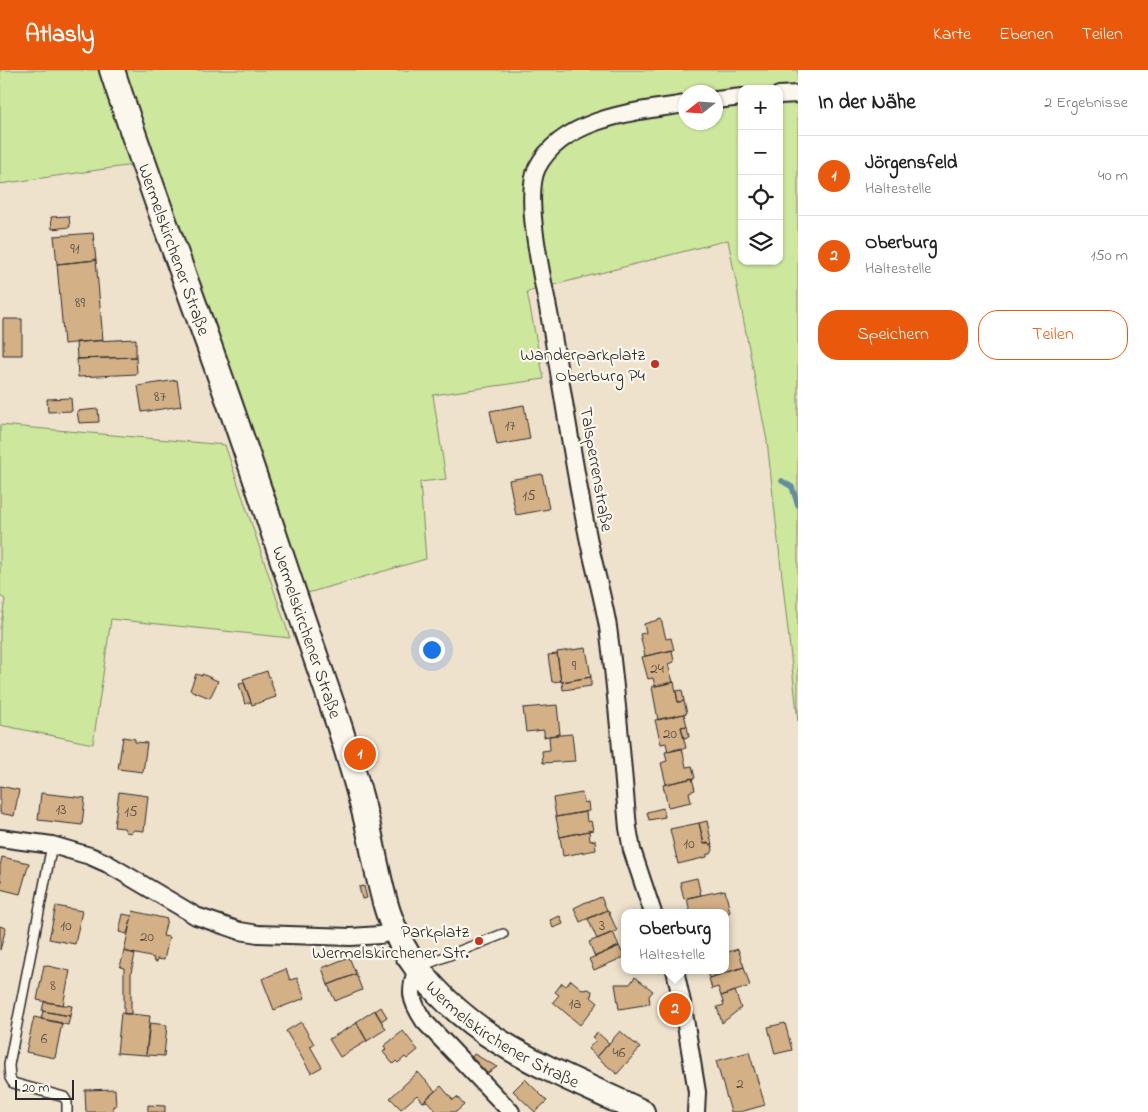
<!DOCTYPE html>
<html lang="de">
<meta charset="utf-8">
<style>
:root{--surface:#fff;--page:#f6f6f6;--text:#222;--muted:#767676;--line:#e0e0e0;--accent:#ea580c}
body{margin:0;font-family:"Indie Flower",sans-serif;background:var(--page);color:var(--text)}
.controls{position:absolute;right:15px;top:15px;display:grid;overflow:hidden;border-radius:10px;box-shadow:0 1px 4px #0004}
.controls button{width:45px;height:45px;display:grid;place-items:center;padding:0;border:0;border-bottom:1px solid var(--line);background:var(--surface);color:var(--text);font:25px sans-serif}
.compass{position:absolute;left:678px;top:15px;width:45px;height:45px;border-radius:50%;background:var(--surface);box-shadow:0 1px 4px #0004;rotate:253deg}
.scale{position:absolute;left:15px;bottom:12px;width:59px;box-sizing:border-box;padding-left:5px;border:2px solid #2b2b2b;border-top:0;font-size:14px;line-height:18px;white-space:nowrap;color:#2b2b2b;-webkit-text-stroke:4px #fbf7ec;paint-order:stroke}
.you{position:absolute;left:431px;top:579px;width:18px;height:18px;margin:-12px;border:4px solid #fff;border-radius:50%;background:#1a73e8;box-shadow:0 0 0 8px #1a73e833}
.badge{display:grid;place-items:center;width:32px;height:32px;border-radius:50%;background:var(--accent);color:#fff;font-size:16px;font-weight:700}
.pin{position:absolute;translate:-50% -50%;border:2px solid #fff;box-shadow:0 1px 5px #0006}
.popup{position:absolute;left:621px;top:839px;width:108px;height:65px;box-sizing:border-box;display:grid;place-content:center;border-radius:10px;background:var(--surface);filter:drop-shadow(0 1px 4px #0005);font-size:16px;white-space:nowrap;color:var(--muted)}
.popup b{font-size:19px;color:var(--text)}
.popup::after{content:'';position:absolute;left:50%;top:100%;margin-left:-10px;border:10px solid transparent;border-top-color:var(--surface)}
.list{margin:0;padding:0;list-style:none}
h2{display:flex;justify-content:space-between;align-items:center;height:65px;margin:0;padding:0 20px;font-size:21px}
h2 small{font-size:16px;font-weight:400;color:var(--muted)}
.list li{display:grid;grid-template-columns:32px 1fr auto;gap:15px;align-items:center;box-sizing:border-box;height:80px;padding:0 20px;border-top:1px solid var(--line)}
.list b{display:block;font-size:19px;white-space:nowrap}
.list p{margin:0;font-size:16px;white-space:nowrap;color:var(--muted)}
.list em{font-size:16px;font-style:normal;color:var(--muted)}
.actions{display:flex;gap:10px;padding:15px 20px}
.actions a{flex:1;padding:11px 0;border:1px solid var(--accent);border-radius:20px;text-align:center;font-size:18px;color:var(--accent)}
.actions .main{background:var(--accent);color:#fff}
.icon{flex:none;width:28px;height:28px;fill:none;stroke:currentColor;stroke-width:2;stroke-linecap:round;stroke-linejoin:round}
.map{position:relative;flex:none;width:798px;height:1042px;overflow:hidden}
header{display:flex;align-items:center;gap:30px;box-sizing:border-box;height:70px;padding:0 25px;background:var(--accent);color:#fff}
header strong{font-size:24px}
nav{display:flex;gap:28px;margin-inline-start:auto;font-size:18px}
main{display:flex}
aside{flex:1;background:var(--surface)}
.map>svg:first-child{display:block}
.green{fill:#cde79d;stroke:#7c8964;fill-rule:evenodd}
.lines{fill:none;stroke-linecap:round;stroke-linejoin:round}
.stream{stroke:#648d9f;stroke-width:5.5}
.building{fill:#d4b086;stroke:#2b2b2b}
.lane-casing{stroke:#2b2b2b;stroke-width:12}
.street-casing{stroke:#2b2b2b;stroke-width:20}
.secondary-casing{stroke:#2b2b2b;stroke-width:28}
.lane{stroke:#fbf7ec;stroke-width:9}
.street{stroke:#fbf7ec;stroke-width:16}
.secondary{stroke:#fbf7ec;stroke-width:24}
.poi-dot{fill:#c8321e;stroke:#fbf7ec;stroke-width:2}
.labels{text-anchor:middle;stroke-width:4.5;stroke-linejoin:round;paint-order:stroke}
.number-label{font-size:15px;fill:#554c42}
.street-label{font-size:18px;fill:#2b2b2b;stroke:#fbf7ec}
.poi-label{font-size:18px;fill:#2b2b2b;stroke:#fbf7ec;text-anchor:end}
</style>
<header>
<strong>Atlasly</strong>
<nav><a>Karte</a><a>Ebenen</a><a>Teilen</a></nav>
</header>
<main>
<div class="map">
<svg width="798" height="1042" viewBox="0 0 798 1042">
<rect width="100%" height="100%" fill="#efe2cd"/>
<filter id="ink" filterUnits="userSpaceOnUse"><feTurbulence type="fractalNoise" baseFrequency=".02" numOctaves="2"/><feDisplacementMap in="SourceGraphic" scale="10" xChannelSelector="R" yChannelSelector="G"/><feConvolveMatrix kernelMatrix="1 2 1 2 8 2 1 2 1" color-interpolation-filters="sRGB"/></filter>
<g filter="url(#ink)">
<path class="green" d="M0,0H103L133,95L0,114Z
M121,0H798V651L767,371L728,170L527,222L544,309L433,325L446,409L420,412L426,489L304,524ZM742,19H779V191H742ZM686,22H716V52H686Z
M0,355L225,375L290,568L111,549L93,674L0,655V560L5,529L0,526Z"/>
<g class="lines">
<path class="stream" d="M782,411L792,417L798,435"/>
</g>
<path class="building" d="M69,146L70,157L52,159L51,147Z
M93,163L96,190L57,194L54,166Z
M96,190L103,270L64,274L57,194Z
M3,249H22V285H3Z
M136,269V287L77,289L76,272Z
M136,287L137,304L78,307L77,289Z
M177,310L181,336L142,342L138,316Z
M71,328L72,341L48,342L47,329Z
M524,335L530,369L497,375L490,341Z
M98,339L99,352L79,353L77,341Z
M542,404L549,439L516,445L509,410Z
M661,549L666,569L671,568L674,580L645,586L640,564L646,563L644,554Z
M586,578L591,607L561,612L557,582Z
M672,580L674,592L668,594L673,612H674L655,616L653,608L648,609L642,587Z
M557,584L561,611L552,612L548,585Z
M267,601L276,627L252,635L243,609Z
M196,604L202,606V604L218,611L210,628L190,620Z
M591,607V616L563,620L562,612Z
M674,612L678,632L684,631L687,643L658,650L652,617Z
M244,613L251,632L245,634L239,614Z
M682,620L684,631L678,632L676,621Z
M557,635L560,664L544,667V660L526,662L523,638Z
M684,644L687,656L681,657L686,678L668,682L666,673L661,674L655,650Z
M687,656L689,667L684,668L681,657Z
M572,664L575,691L543,693L542,681L550,680L549,666Z
M123,667L135,669V672L147,673L143,702L118,699Z
M682,678L686,697L692,696L695,708L666,714L661,693L667,691L665,682Z
M692,708L695,720L689,722L691,732L668,737L663,715Z
M0,716L19,720L14,746L0,743Z
M119,722L148,726L144,761L134,760L131,763L126,762L124,758L114,757Z
M41,723L85,728L82,755L38,750Z
M582,723L584,733L588,732L589,741L556,747L553,728Z
M663,738L665,747L649,750L647,742Z
M586,742L587,752L591,751L593,760L560,767L556,747Z
M707,751L712,775L708,773L704,774L699,753Z
M699,753L704,774L708,773L712,775L713,780L711,784H707V787L678,794L670,759Z
M589,761L590,771L595,770L596,780L563,786L560,767Z
M2,787L29,793L20,824L0,819V813H1L2,810H0V796Z
M697,808L701,825L684,829L680,812Z
M364,816L367,828L362,829L359,817Z
M725,820L730,842L725,845L728,857H725V843H690L687,828Z
M601,827L607,840L580,852L574,838L588,831L589,832Z
M56,836L82,841L75,874L49,869Z
M608,840L617,861L597,869L588,849Z
M133,841L167,849L163,866L169,867L164,890L157,889V892L153,891L154,888L124,881Z
M123,844L132,846L127,864L119,862Z
M560,846L563,854L553,858L550,850Z
M0,856L6,858L0,880Z
M613,862L619,876L595,887L589,872Z
M619,876L624,887L594,900L589,889Z
M738,879L744,897L709,908L706,900H725V883Z
M124,881L135,884L131,903V944H124V898L120,897Z
M349,887L356,904L328,915L322,898Z
M44,895L70,901L63,935L37,930Z
M744,897L750,916L721,926L718,917L712,919L709,908Z
M286,899L290,910L297,908L305,928L274,940L262,909Z
M356,904L362,920L335,931L328,915Z
M635,907L653,921L649,926L650,934L619,939L615,914H630Z
M571,910L583,920L588,919L592,921L591,927L598,933L580,955L553,932L559,925L555,922L562,913L566,916Z
M735,921L741,938L722,953L717,937L724,935L721,926Z
M44,932L72,936L70,946L42,941Z
M381,937L387,947L381,951L375,941Z
M375,940L386,959L367,971L356,952Z
M43,941L70,946L68,955L41,949Z
M121,943L150,946L146,985L117,983Z
M34,947L62,953L55,988L26,982Z
M301,952L314,974L310,976L322,997L311,1003L286,961Z
M150,953L167,955L164,986L146,985Z
M357,953L367,971L340,987L329,969Z
M785,953L792,980L775,984L768,957Z
M403,961L418,980L407,989L405,987L398,993L396,991L393,994L383,982L386,979L384,976Z
M620,961L640,978L617,1004L597,987Z
M598,963L609,973L597,987L588,979L596,970L592,967Z
M749,982L765,1035L740,1042H731L716,991Z
M474,984L497,997L486,1004L471,988Z
M418,1002L435,1021L423,1032L417,1025L401,1039L390,1028Z
M525,1009L547,1031L535,1042L513,1021Z
M441,1016L453,1030L457,1027L464,1035L456,1042H437L427,1031L423,1032Z
M115,1019L116,1036H113V1042H86L85,1020Z
M148,1035L165,1036V1042H148Z"/>
<g class="lines">
<defs>
<path id="lane" d="M52,775L9,995L10,1008L13,1013L64,1027L67,1032V1042
M419,897L503,864"/>
<path id="street" d="M779,25L798,24
M716,30L742,27
M0,768L52,775L90,786L108,794L196,846L240,861L258,864L351,867L380,865L393,861
M653,843L632,780L628,758C622,691 617,624 608,557C603,527 594,497 588,467C573,393 562,317 549,243C543,210 523,127 537,98C562,48 636,41 686,34
M417,898C409,921 410,930 424,951L511,1042
M675,900L683,937L697,1022L696,1042"/>
<g id="secondary">
<path id="s1" d="M112,0C144,99 181,197 216,295C243,370 268,446 293,521C308,566 324,610 339,655C350,690 361,725 369,761C380,811 385,857 417,898C477,976 557,1001 642,1042"/>
</g>
</defs>
<use href="#lane" class="lane-casing"/>
<use href="#street" class="street-casing"/>
<use href="#secondary" class="secondary-casing"/>
<use href="#lane" class="lane"/>
<use href="#street" class="street"/>
<use href="#secondary" class="secondary"/>
</g>
</g>
<g class="poi-dot">
<circle cx="655" cy="294" r="5"/>
<circle cx="479" cy="871" r="5"/>
</g>
<g class="labels">
<g class="number-label">
<text x="75" y="183">91</text>
<text x="80" y="237">89</text>
<text x="160" y="331">87</text>
<text x="510" y="360">17</text>
<text x="529" y="430">15</text>
<text x="574" y="600">9</text>
<text x="657" y="603">24</text>
<text x="670" y="668">20</text>
<text x="61" y="744">13</text>
<text x="131" y="746">15</text>
<text x="689" y="778">10</text>
<text x="66" y="860">10</text>
<text x="602" y="860">3</text>
<text x="147" y="871">20</text>
<text x="53" y="920">8</text>
<text x="575" y="938">1a</text>
<text x="44" y="973">6</text>
<text x="619" y="987">46</text>
<text x="740" y="1018">2</text>
</g>
<g class="street-label">
<text dy="6" stroke="none"><textPath href="#s1" startOffset="190">Wermelskirchener Straße</textPath></text>
<text transform="translate(597 399) rotate(80)" y="6">Talsperrenstraße</text>
<text dy="6" stroke="none"><textPath href="#s1" startOffset="595">Wermelskirchener Straße</textPath></text>
<text dy="6" stroke="none"><textPath href="#s1" startOffset="1060">Wermelskirchener Straße</textPath></text>
</g>
<g class="poi-label">
<text x="645" y="290">Wanderparkplatz<tspan x="645" dy="21">Oberburg P4</tspan></text>
<text x="469" y="867">Parkplatz<tspan x="469" dy="21">Wermelskirchener Str.</tspan></text>
</g>
</g>
</svg>
<div class="controls">
<button>+</button>
<button>−</button>
<button><svg class="icon" aria-label="locate" viewBox="0 0 24 24"><circle cx="12" cy="12" r="6"/><path d="M12 2v4M12 18v4M2 12h4M18 12h4"/></svg></button>
<button><svg class="icon" aria-label="layers" viewBox="0 0 24 24"><path d="M12 4l9 5-9 5-9-5zM3 14l9 5 9-5"/></svg></button>
</div>
<svg class="compass" viewBox="-18 -18 36 36"><path d="M0-13l5 13h-10z" fill="#e53935"/><path d="M0 13l5-13h-10z" fill="#767676"/></svg>
<div class="scale">20 m</div>
<div class="you"></div>
<div class="pin badge" style="left:360px;top:684px">1</div>
<div class="pin badge" style="left:675px;top:939px">2</div>
<div class="popup"><b>Oberburg</b>Haltestelle</div>
</div>
<aside>
<h2>In der Nähe<small>2 Ergebnisse</small></h2>
<ul class="list">
<li><span class="badge">1</span><div><b>Jörgensfeld</b><p>Haltestelle</p></div><em>40 m</em></li>
<li><span class="badge">2</span><div><b>Oberburg</b><p>Haltestelle</p></div><em>150 m</em></li>
</ul>
<div class="actions"><a class="main">Speichern</a><a>Teilen</a></div>
</aside>
</main>
